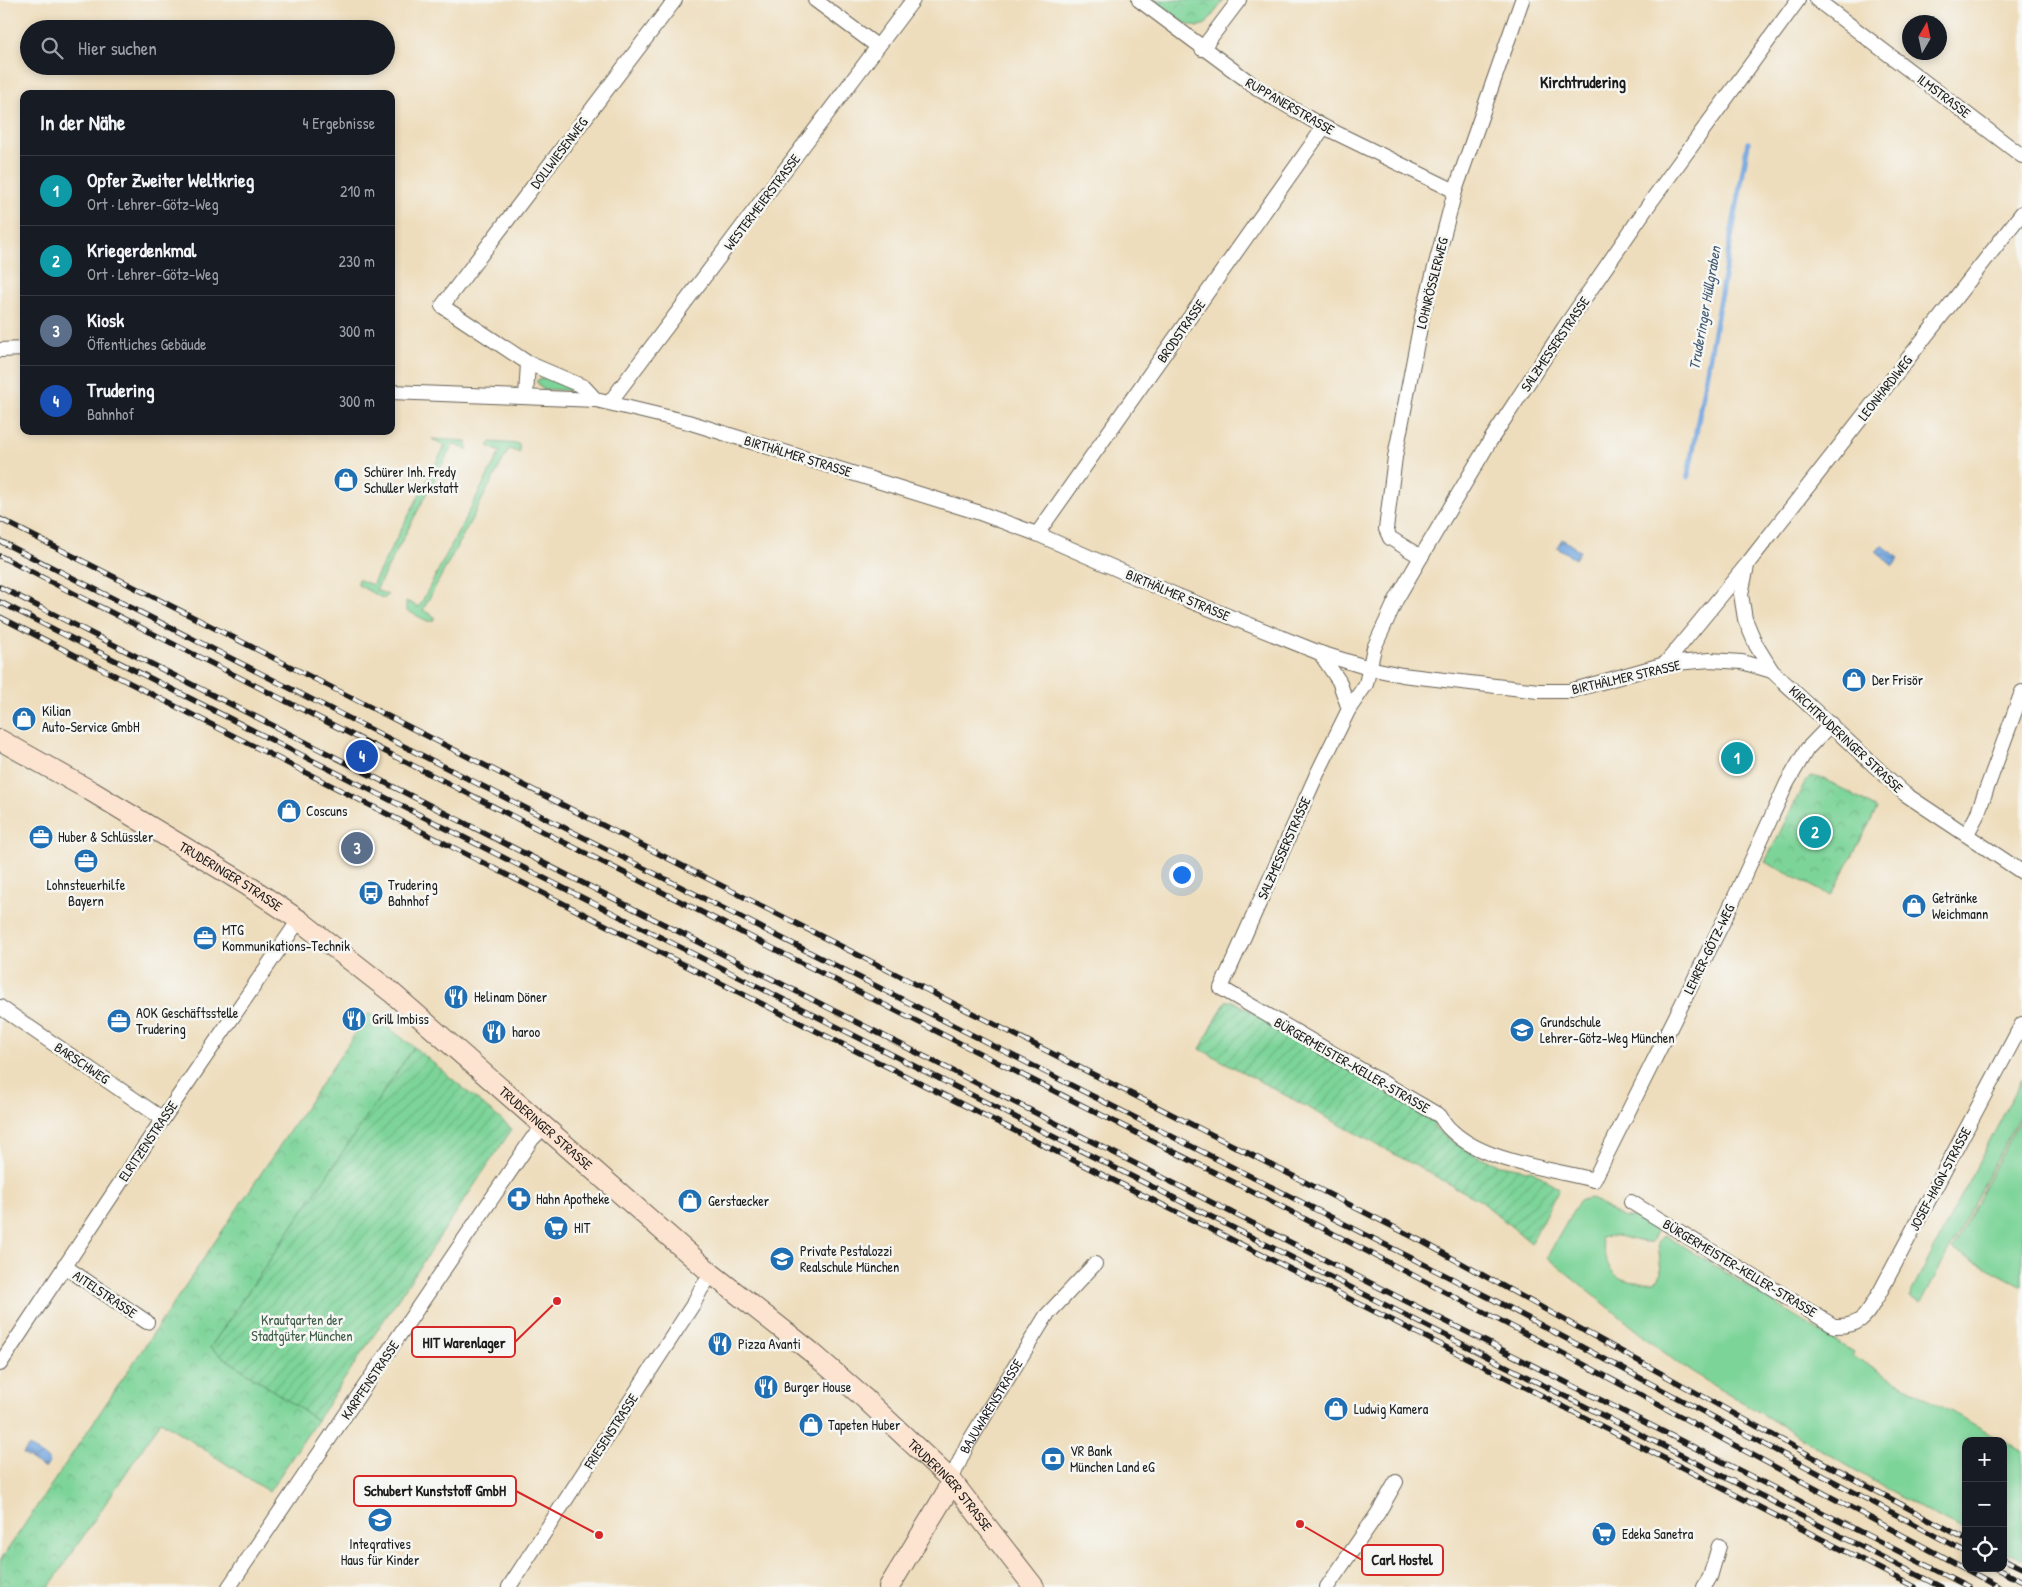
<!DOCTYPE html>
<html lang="de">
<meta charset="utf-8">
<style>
:root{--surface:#171b24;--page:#20242c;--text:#f1f3f6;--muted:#9ea1a6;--line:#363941;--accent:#7c3aed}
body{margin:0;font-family:"Patrick Hand",sans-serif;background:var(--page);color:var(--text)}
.controls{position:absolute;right:15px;bottom:15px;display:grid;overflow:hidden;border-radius:10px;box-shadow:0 2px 8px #0003}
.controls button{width:45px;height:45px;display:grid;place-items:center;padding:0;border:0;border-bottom:1px solid var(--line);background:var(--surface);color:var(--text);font:25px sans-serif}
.compass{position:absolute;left:1902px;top:15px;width:45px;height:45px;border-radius:50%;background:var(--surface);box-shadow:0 2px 8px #0003;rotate:9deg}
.you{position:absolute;left:1181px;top:874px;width:18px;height:18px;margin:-12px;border:4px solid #fff;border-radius:50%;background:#1a73e8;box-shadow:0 0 0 8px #1a73e833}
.badge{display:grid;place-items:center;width:32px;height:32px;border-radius:50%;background:var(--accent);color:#fff;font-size:16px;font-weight:700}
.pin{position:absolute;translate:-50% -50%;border:2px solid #fff;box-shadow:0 1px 5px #0006}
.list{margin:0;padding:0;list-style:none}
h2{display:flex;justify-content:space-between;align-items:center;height:65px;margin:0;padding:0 20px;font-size:21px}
h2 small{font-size:16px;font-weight:400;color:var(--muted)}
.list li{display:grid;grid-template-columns:32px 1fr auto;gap:15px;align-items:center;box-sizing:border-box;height:70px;padding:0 20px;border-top:1px solid var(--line)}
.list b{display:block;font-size:19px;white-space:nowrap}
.list p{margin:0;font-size:16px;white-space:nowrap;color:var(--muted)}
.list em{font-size:16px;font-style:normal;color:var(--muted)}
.icon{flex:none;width:28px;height:28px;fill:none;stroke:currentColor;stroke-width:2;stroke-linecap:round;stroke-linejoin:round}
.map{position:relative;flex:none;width:2022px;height:1587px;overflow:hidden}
.search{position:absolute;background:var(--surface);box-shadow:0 2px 8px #0003;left:20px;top:20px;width:375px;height:55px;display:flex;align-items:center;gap:12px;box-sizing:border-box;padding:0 18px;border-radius:28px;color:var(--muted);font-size:19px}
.panel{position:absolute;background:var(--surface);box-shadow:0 2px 8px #0003;left:20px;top:90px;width:375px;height:345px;border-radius:10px}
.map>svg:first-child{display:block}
.grass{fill:#7dd499;stroke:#4c785a}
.park{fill:url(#park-crowns);stroke:#4c785a}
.garden{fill:url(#garden-furrows);stroke:#4c785a}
.water{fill:url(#water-waves);stroke:#47617e}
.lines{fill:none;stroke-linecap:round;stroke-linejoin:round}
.stream{stroke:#72a6df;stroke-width:5.5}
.street-casing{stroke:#666054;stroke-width:16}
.secondary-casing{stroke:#666054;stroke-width:22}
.street{stroke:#fff;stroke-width:14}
.secondary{stroke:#fde4d1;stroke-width:20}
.rail-casing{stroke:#1c1c1c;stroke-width:5.5}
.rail{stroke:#f6f6f2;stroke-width:4;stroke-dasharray:11;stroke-linecap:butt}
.labels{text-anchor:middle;stroke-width:5;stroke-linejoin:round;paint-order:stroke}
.street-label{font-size:14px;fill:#1c1c1c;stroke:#f6f6f2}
.poi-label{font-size:14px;fill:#1c1c1c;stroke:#f6f6f2;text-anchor:start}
.park-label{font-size:14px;fill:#3e5c48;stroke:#f6f6f2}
.water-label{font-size:15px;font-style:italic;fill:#435a74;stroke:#f6f6f2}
.quarter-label{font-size:16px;font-weight:bold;fill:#1c1c1c;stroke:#f6f6f2}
.leader{fill:none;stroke:#d62828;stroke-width:2}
.callout-dot{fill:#d62828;stroke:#f6f6f2;stroke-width:2}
.callout{fill:#f6f6f2;stroke:#d62828;stroke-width:2}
.callout-label{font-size:15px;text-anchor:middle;font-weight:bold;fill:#1c1c1c}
</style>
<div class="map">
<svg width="2022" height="1587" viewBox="0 0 2022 1587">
<defs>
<pattern id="park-crowns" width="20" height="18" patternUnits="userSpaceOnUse" patternTransform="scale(1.25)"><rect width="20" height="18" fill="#7dd499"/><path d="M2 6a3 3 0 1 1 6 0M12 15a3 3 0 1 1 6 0" fill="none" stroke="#6bb583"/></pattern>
<pattern id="garden-furrows" width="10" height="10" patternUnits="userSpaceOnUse" patternTransform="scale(1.25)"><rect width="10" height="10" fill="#7dd499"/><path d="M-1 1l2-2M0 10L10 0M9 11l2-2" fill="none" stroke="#6bb583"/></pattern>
<pattern id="water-waves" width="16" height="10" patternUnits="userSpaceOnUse" patternTransform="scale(1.25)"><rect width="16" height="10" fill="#72a6df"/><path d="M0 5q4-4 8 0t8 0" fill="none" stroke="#5d86b4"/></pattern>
</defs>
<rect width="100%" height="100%" fill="#f6f6f2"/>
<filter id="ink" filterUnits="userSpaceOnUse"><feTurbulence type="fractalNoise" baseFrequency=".02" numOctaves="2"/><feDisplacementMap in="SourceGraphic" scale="10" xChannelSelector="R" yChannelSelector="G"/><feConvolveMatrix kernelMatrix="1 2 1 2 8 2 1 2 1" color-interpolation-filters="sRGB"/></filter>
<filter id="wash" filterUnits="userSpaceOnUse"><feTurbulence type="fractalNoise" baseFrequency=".0096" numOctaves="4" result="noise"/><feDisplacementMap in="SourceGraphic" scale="20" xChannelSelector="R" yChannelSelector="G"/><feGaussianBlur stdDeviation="1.12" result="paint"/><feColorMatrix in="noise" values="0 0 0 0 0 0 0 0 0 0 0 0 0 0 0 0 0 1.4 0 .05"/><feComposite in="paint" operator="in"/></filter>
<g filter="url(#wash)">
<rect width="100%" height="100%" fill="#eeddbc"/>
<path class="grass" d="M547,376L577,389L576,391L542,389L536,381Z
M432,439L467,441V450L453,444L376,590L388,595L385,598H382L358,585V579L372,585L445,446Z
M491,442L519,444L520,453L509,449L423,610L435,617L433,621H427L406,610V601L419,607L500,452L488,446Z
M2022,1079V1111L1921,1303L1909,1297Z
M2022,1115V1286L1952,1249Z
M1590,1198L1623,1218H1638L1657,1231L1652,1242C1631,1243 1620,1231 1601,1238C1607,1277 1618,1284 1655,1282L1661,1272L1658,1242L1665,1235L1853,1352L1851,1356L2022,1451V1561L2003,1551V1441H1966V1532L1901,1498L1676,1362L1547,1257L1579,1201Z"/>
<path class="park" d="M1154,0H1224L1206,24L1197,27L1185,23Z
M1811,776L1825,779L1877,809L1831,896L1765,862L1805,782Z
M369,1013L414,1047L210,1348L317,1420L269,1492L161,1421L49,1587H0V1561Z"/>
<path class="garden" d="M1226,1001H1233L1436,1122L1433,1127L1465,1150L1496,1164L1533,1171L1559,1188L1531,1243L1481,1201L1200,1049Z
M414,1047L512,1129L317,1420L210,1348Z"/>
<path class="water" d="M1562,539L1580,551L1575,559L1557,547Z
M1882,545L1899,558L1893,566L1876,552Z
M29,1446L50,1461L45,1469L23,1454Z"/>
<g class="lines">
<path class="stream" d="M1688,477L1748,143"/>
</g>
</g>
<g filter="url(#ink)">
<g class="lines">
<defs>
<g id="street">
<path d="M815,0L877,46"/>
<path d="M1139,0L1260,90L1324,127L1455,191"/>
<path d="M1798,0L1652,200L1564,328L1490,441L1421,557L1396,600L1374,648L1366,684L1349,709L1317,774L1221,988L1440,1116C1443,1121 1447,1127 1452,1131C1484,1162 1552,1169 1594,1180L1726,916L1787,783L1807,749L1831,724"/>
<path d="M1817,0L2022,156"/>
<path d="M1202,49L1239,0"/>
<path d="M0,350L24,349"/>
<path d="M391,392L596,400L688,422L977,512L1037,534L1178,596L1320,653L1369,668L1402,675L1538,691H1570L1665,664L1710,660L1742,662L1772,671"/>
<path d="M526,396L528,363"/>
<path d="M596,400L584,387L528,363L442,306L675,0"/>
<path d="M610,402L913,0"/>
<path d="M1037,534L1324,127"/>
<path d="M1421,557L1390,538L1386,529L1395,457L1422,317L1455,191L1522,0"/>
<path d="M1747,566L1741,594L1745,619L1756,645L1772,671L1905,794L2022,872"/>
<path d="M1320,653L1339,681L1349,709"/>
<path d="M1665,664L1748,563L2022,213"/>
<path d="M1967,834L1977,815L2022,692"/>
<path d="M0,1007L163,1119"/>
<path d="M1631,1202L1834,1326C1863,1327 1866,1315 1880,1292L2022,1024"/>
<path d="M64,1266L147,1322"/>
<path d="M0,1364L154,1132L299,920"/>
<path id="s1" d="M951,1480L967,1445L1046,1316L1095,1264"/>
<path d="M229,1587L532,1139L545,1126"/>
<path d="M509,1587L694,1303L701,1289L712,1274"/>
<path d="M1327,1587L1378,1513L1396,1482"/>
<path d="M1704,1587L1710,1577L1719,1546"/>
</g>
<g id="secondary">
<path id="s2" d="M0,740L91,791L247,885L299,920L391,992L712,1274L810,1351L864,1398L951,1480L1034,1587"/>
<path d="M889,1587L945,1495L951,1480"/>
</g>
</defs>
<use href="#street" class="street-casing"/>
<use href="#secondary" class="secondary-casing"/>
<use href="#street" class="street"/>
<use href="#secondary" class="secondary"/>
<defs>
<path id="rail" d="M0,519L1423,1242L1809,1455L1966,1539
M0,541L1494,1300L1966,1552
M0,556L1253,1192L1551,1347L1999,1587
M0,587L1969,1587
M0,602L1941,1587
M0,617L635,940L1531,1390L1915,1587
M2003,1559L2022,1568
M1995,1568L2022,1582"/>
</defs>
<use href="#rail" class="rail-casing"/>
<use href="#rail" class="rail"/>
</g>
</g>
<defs>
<symbol id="shop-disc" viewBox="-11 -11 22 22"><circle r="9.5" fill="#1f6fb2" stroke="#f6f6f2"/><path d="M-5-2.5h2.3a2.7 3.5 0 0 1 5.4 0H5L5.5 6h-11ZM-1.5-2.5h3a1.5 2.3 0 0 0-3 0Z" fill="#fff"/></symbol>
<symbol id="office-disc" viewBox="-11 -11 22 22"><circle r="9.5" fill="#1f6fb2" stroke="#f6f6f2"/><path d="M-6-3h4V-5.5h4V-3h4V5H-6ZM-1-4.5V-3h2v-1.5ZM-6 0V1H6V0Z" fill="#fff"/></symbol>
<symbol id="bus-disc" viewBox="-11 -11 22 22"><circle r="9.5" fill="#1f6fb2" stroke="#f6f6f2"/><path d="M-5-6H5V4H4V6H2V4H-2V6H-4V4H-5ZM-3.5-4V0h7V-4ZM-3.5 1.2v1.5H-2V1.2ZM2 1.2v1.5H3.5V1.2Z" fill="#fff"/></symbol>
<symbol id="restaurant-disc" viewBox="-11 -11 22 22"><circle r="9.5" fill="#1f6fb2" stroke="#f6f6f2"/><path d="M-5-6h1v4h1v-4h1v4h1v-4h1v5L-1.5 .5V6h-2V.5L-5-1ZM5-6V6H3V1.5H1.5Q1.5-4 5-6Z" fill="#fff"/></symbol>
<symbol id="school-disc" viewBox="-11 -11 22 22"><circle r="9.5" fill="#1f6fb2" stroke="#f6f6f2"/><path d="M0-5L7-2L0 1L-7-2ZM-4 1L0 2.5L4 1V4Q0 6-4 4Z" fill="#fff"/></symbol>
<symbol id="pharmacy-disc" viewBox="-11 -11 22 22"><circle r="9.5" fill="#1f6fb2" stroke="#f6f6f2"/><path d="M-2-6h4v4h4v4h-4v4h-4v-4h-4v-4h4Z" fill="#fff"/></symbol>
<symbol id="supermarket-disc" viewBox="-11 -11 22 22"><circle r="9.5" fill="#1f6fb2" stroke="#f6f6f2"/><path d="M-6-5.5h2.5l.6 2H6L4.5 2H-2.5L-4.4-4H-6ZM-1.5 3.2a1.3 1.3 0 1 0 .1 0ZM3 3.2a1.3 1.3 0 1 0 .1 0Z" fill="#fff"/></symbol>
<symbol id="bank-disc" viewBox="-11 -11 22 22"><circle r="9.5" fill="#1f6fb2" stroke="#f6f6f2"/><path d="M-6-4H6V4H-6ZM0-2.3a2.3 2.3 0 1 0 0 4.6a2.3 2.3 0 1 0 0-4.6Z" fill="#fff"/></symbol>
</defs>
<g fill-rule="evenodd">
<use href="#shop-disc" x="332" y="466" width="28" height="28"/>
<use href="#shop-disc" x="1840" y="666" width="28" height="28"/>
<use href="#shop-disc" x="10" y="705" width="28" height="28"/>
<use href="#shop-disc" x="275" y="797" width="28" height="28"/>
<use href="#office-disc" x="27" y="823" width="28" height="28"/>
<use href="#office-disc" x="72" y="847" width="28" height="28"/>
<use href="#bus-disc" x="357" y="879" width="28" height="28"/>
<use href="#shop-disc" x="1900" y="892" width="28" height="28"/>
<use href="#office-disc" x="191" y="924" width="28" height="28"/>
<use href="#restaurant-disc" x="442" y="983" width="28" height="28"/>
<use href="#restaurant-disc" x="340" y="1005" width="28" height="28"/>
<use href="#office-disc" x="105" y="1007" width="28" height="28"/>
<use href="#school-disc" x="1508" y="1016" width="28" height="28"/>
<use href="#restaurant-disc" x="480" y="1018" width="28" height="28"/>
<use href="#pharmacy-disc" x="505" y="1185" width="28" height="28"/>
<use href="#shop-disc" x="676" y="1187" width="28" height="28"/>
<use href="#supermarket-disc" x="542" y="1214" width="28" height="28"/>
<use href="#school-disc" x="768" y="1245" width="28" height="28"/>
<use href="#restaurant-disc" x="706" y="1330" width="28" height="28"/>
<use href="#restaurant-disc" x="752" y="1373" width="28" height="28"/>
<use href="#shop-disc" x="1322" y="1395" width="28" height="28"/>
<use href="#shop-disc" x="797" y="1411" width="28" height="28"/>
<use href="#bank-disc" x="1039" y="1445" width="28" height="28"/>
<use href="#school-disc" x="366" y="1506" width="28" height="28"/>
<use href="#supermarket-disc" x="1590" y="1520" width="28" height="28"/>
</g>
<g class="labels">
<g class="street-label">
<text transform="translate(1944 96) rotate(37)" y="5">ILMSTRASSE</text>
<text transform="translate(1290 106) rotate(30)" y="5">RUPPANERSTRASSE</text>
<text transform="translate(559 153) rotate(-53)" y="5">DOLLWIESENWEG</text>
<text transform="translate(762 202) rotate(-53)" y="5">WESTERMEIERSTRASSE</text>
<text transform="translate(1432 283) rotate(-76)" y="5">LOHNRÖSSLERWEG</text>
<text transform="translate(1181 331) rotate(-55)" y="5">BRODSTRASSE</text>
<text transform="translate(1555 344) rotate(-56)" y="5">SALZMESSERSTRASSE</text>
<text transform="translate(1885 388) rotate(-52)" y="5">LEONHARDIWEG</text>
<text transform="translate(798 456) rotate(17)" y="5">BIRTHÄLMER STRASSE</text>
<text transform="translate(1178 595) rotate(23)" y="5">BIRTHÄLMER STRASSE</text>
<text transform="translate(1626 677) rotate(-13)" y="5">BIRTHÄLMER STRASSE</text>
<text transform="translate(1846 739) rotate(43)" y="5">KIRCHTRUDERINGER STRASSE</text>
<text transform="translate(1284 848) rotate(-66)" y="5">SALZMESSERSTRASSE</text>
<text dy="5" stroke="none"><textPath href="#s2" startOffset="268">TRUDERINGER STRASSE</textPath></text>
<text transform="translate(1709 949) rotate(-64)" y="5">LEHRER-GÖTZ-WEG</text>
<text transform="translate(82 1063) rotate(34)" y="5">BARSCHWEG</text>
<text transform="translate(1352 1065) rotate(30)" y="5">BÜRGERMEISTER-KELLER-STRASSE</text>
<text dy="5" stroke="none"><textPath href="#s2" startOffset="672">TRUDERINGER STRASSE</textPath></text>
<text transform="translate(148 1141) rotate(-56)" y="5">ELRITZENSTRASSE</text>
<text transform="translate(1940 1179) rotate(-62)" y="5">JOSEF-HAGN-STRASSE</text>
<text transform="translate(1740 1268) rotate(31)" y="5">BÜRGERMEISTER-KELLER-STRASSE</text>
<text transform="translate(105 1294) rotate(34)" y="5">AITELSTRASSE</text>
<text transform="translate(370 1380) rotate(-56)" y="5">KARPFENSTRASSE</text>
<text dy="5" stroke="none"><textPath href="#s1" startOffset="84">BAJUWARENSTRASSE</textPath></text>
<text transform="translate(611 1431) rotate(-57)" y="5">FRIESENSTRASSE</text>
<text dy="5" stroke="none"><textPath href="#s2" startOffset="1212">TRUDERINGER STRASSE</textPath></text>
</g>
<g class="poi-label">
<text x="364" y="477">Schürer Inh. Fredy<tspan x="364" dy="16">Schuller Werkstatt</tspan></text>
<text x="1872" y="685">Der Frisör</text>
<text x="42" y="716">Kilian<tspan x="42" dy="16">Auto-Service GmbH</tspan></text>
<text x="306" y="816">Coscuns</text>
<text x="58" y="842">Huber &amp; Schlüssler</text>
<text x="86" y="890" text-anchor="middle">Lohnsteuerhilfe<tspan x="86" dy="16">Bayern</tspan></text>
<text x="388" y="890">Trudering<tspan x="388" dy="16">Bahnhof</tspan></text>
<text x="1932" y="903">Getränke<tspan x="1932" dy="16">Weichmann</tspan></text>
<text x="222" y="935">MTG<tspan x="222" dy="16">Kommunikations-Technik</tspan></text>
<text x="474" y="1002">Helinam Döner</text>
<text x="136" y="1018">AOK Geschäftsstelle<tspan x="136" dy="16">Trudering</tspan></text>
<text x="372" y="1024">Grill Imbiss</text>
<text x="1540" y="1027">Grundschule<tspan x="1540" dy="16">Lehrer-Götz-Weg München</tspan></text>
<text x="512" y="1037">haroo</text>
<text x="536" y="1204">Hahn Apotheke</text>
<text x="708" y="1206">Gerstaecker</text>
<text x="574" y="1233">HIT</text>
<text x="800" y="1256">Private Pestalozzi<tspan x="800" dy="16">Realschule München</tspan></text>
<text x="738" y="1349">Pizza Avanti</text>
<text x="784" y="1392">Burger House</text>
<text x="1354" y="1414">Ludwig Kamera</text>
<text x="828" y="1430">Tapeten Huber</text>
<text x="1070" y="1456">VR Bank<tspan x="1070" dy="16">München Land eG</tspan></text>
<text x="1622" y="1539">Edeka Sanetra</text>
<text x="380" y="1549" text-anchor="middle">Integratives<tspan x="380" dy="16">Haus für Kinder</tspan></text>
</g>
<g class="park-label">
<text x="302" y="1325">Krautgarten der<tspan x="302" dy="16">Stadtgüter München</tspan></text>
</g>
<g class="water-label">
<text transform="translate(1705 308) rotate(-80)" y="5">Truderinger Hüllgraben</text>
</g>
<g class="quarter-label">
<text x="1583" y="88">Kirchtrudering</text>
</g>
</g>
<path class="leader" d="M557 1301L515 1342M599 1535L516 1491M1300 1524L1362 1560"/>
<g class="callout-dot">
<circle cx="557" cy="1301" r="5"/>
<circle cx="599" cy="1535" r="5"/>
<circle cx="1300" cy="1524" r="5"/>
</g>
<g class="callout">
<rect x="412" y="1327" width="103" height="30" rx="5"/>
<rect x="354" y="1476" width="162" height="30" rx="5"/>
<rect x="1362" y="1545" width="81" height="30" rx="5"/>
</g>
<g class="callout-label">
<text x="464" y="1348">HIT Warenlager</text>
<text x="435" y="1496">Schubert Kunststoff GmbH</text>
<text x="1402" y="1565">Carl Hostel</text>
</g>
</svg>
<div class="controls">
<button>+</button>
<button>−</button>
<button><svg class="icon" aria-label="locate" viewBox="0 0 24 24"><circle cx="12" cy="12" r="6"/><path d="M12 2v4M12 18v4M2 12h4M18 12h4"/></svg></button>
</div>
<svg class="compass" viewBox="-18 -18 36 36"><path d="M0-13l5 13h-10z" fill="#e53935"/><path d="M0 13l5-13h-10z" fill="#9ea1a6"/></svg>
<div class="you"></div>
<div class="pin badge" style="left:1737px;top:758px;background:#0f9aa8">1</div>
<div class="pin badge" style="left:1815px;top:832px;background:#0f9aa8">2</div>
<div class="pin badge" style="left:357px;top:848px;background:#5c6f8a">3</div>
<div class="pin badge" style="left:362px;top:756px;background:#1a4fb4">4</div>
<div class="search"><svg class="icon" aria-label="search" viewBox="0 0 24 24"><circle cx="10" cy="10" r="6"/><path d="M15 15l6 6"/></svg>Hier suchen</div>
<section class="panel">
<h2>In der Nähe<small>4 Ergebnisse</small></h2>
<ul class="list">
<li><span class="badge" style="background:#0f9aa8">1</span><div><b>Opfer Zweiter Weltkrieg</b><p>Ort · Lehrer-Götz-Weg</p></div><em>210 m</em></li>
<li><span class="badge" style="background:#0f9aa8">2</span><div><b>Kriegerdenkmal</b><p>Ort · Lehrer-Götz-Weg</p></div><em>230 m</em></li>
<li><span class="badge" style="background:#5c6f8a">3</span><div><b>Kiosk</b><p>Öffentliches Gebäude</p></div><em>300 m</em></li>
<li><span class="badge" style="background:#1a4fb4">4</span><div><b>Trudering</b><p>Bahnhof</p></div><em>300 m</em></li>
</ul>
</section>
</div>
